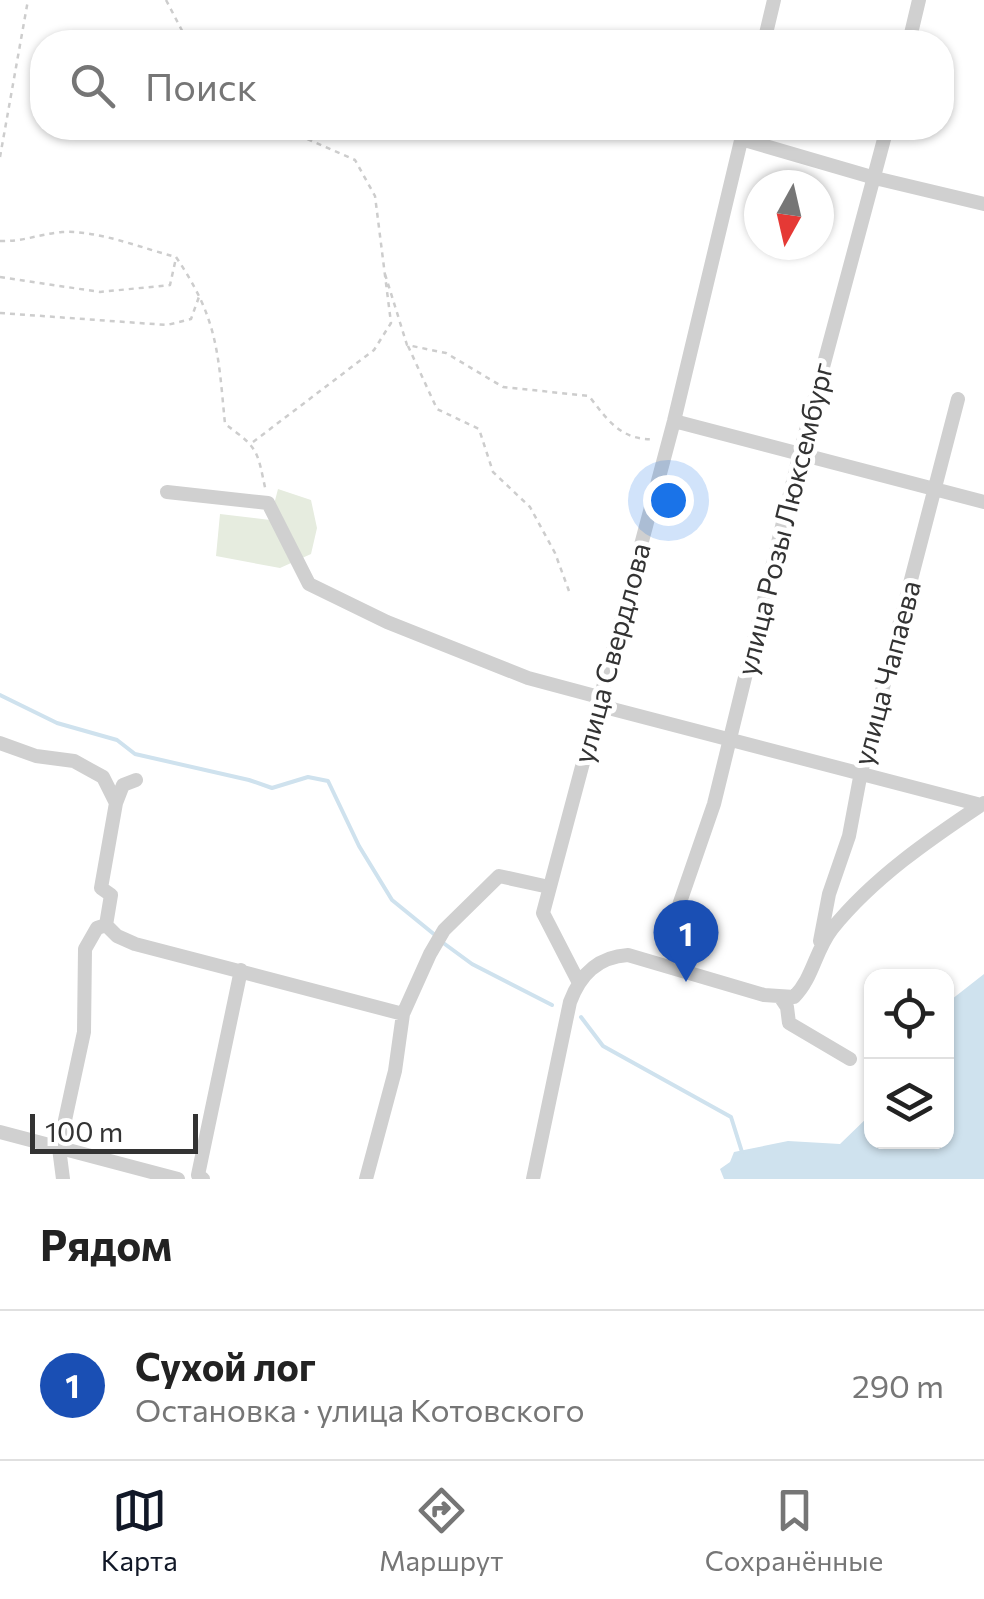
<!DOCTYPE html>
<html lang="ru">
<meta charset="utf-8">
<style>
:root{--surface:#fff;--page:#f6f6f6;--text:#222;--muted:#767676;--line:#e0e0e0;--accent:#111827}
body{margin:0;font-family:Commissioner,sans-serif;background:var(--page);color:var(--text)}
.controls{position:absolute;right:30px;bottom:30px;display:grid;overflow:hidden;border-radius:20px;box-shadow:0 2px 8px #0004}
.controls button{width:90px;height:90px;display:grid;place-items:center;padding:0;border:0;border-bottom:2px solid var(--line);background:var(--surface);color:var(--text);font:50px sans-serif}
.compass{position:absolute;left:744px;top:170px;width:90px;height:90px;border-radius:50%;background:var(--surface);box-shadow:0 2px 8px #0004;rotate:188deg}
.scale{position:absolute;left:30px;bottom:25px;width:168px;box-sizing:border-box;padding-left:10px;border:5px solid #333;border-top:0;font-size:28px;line-height:35px;white-space:nowrap;color:#333;-webkit-text-stroke:8px #fff;paint-order:stroke}
.you{position:absolute;left:668px;top:500px;width:35px;height:35px;margin:-25px;border:8px solid #fff;border-radius:50%;background:#1a73e8;box-shadow:0 0 0 15px #1a73e833}
.badge{display:grid;place-items:center;width:65px;height:65px;border-radius:50%;background:var(--accent);color:#fff;font-size:32px;font-weight:700}
.pin{position:absolute;translate:-50% -82px;filter:drop-shadow(0 2px 5px #0008)}
.pin::after{content:'';position:absolute;top:52px;width:35px;height:30px;background:inherit;clip-path:polygon(0 0,100% 0,50% 100%)}
.list{margin:0;padding:0;list-style:none}
h2{display:flex;justify-content:space-between;align-items:center;height:130px;margin:0;padding:0 40px;font-size:42px}
h2 small{font-size:32px;font-weight:400;color:var(--muted)}
.list li{display:grid;grid-template-columns:65px 1fr auto;gap:30px;align-items:center;box-sizing:border-box;height:150px;padding:0 40px;border-top:2px solid var(--line)}
.list b{display:block;font-size:38px;white-space:nowrap}
.list p{margin:0;font-size:32px;white-space:nowrap;color:var(--muted)}
.list em{font-size:32px;font-style:normal;color:var(--muted)}
.icon{flex:none;width:55px;height:55px;fill:none;stroke:currentColor;stroke-width:2;stroke-linecap:round;stroke-linejoin:round}
.map{position:relative;flex:none;width:984px;height:1179px;overflow:hidden}
.search{position:absolute;background:var(--surface);box-shadow:0 2px 8px #0004;left:30px;right:30px;top:30px;height:110px;display:flex;align-items:center;gap:25px;box-sizing:border-box;padding:0 35px;border-radius:40px;color:var(--muted);font-size:38px}
.sheet{height:280px;background:var(--surface)}
nav{display:flex;justify-content:space-around;align-items:center;box-sizing:border-box;height:140px;border-top:2px solid var(--line);background:var(--surface);font-size:28px;color:var(--muted)}
nav a{display:grid;justify-items:center;gap:5px}
nav .on{color:var(--accent)}
.map>svg:first-child{display:block}
.green{fill:#e6ecdf}
.water{fill:#cfe2ee}
.lines{fill:none;stroke-linecap:round;stroke-linejoin:round}
.stream{stroke:#cfe2ee;stroke-width:4}
.path{stroke:#cdcdcd;stroke-width:2.5;stroke-dasharray:5 5;stroke-linecap:butt}
.minor{stroke:#d0d0d0;stroke-width:14}
.labels{text-anchor:middle;stroke-width:10;stroke-linejoin:round;paint-order:stroke}
.street-label{font-size:28px;fill:#333;stroke:#fff}
</style>
<div class="map">
<svg width="984" height="1179" viewBox="0 0 984 1179">
<rect width="100%" height="100%" fill="#fff"/>
<path class="green" d="M278,489L311,500L317,528L311,554L280,568L216,556L220,514L270,520Z"/>
<path class="water" d="M984,974V1179H724L720,1169L730,1162L734,1152L788,1141L840,1144L871,1114L872,1142H946L947,1003Z"/>
<g class="lines">
<path class="stream" d="M0,695L57,723L117,740L135,754L249,780L272,788L308,777L328,781L359,846L392,900L435,935
M442,942L472,964L552,1005
M581,1017L603,1046L731,1117L742,1152"/>
<path class="path" d="M166,0L188,42
M0,157L28,0
M0,241C22,242 40,234 62,232C98,230 141,248 176,257C218,319 218,352 225,424C260,449 257,451 266,492
M385,274L407,345L446,353L503,387L589,396C608,421 622,441 655,439
M0,277L100,292L170,285L176,258
M0,313L167,325L191,319L200,294
M408,346L437,409L479,429L493,472L530,507L555,553L569,591
M253,442L374,350L391,323L375,196L355,160L282,128"/>
<path class="minor" d="M764,42L774,0
M909,42L919,0
M741,139L875,178L984,204
M674,421L984,502
M167,492L268,503L309,584L387,622L528,678L599,697
M597,705L981,805
M0,743L36,756L74,761L103,777L116,803L123,785L136,780
M678,908L714,804L800,453L887,128
M106,925L117,936L135,944L403,1014
M820,941L829,894L849,836L861,772L958,399
M578,981L543,913L674,421L744,128
M781,998L787,1007L789,1023L850,1059
M0,1132L178,1179
M63,1179L59,1148L84,1032L85,949L97,928L106,925L111,895L101,888L116,803
M203,1179L198,1175L241,970
M366,1179L395,1071L403,1014L430,954L444,930L499,876L549,887
M533,1179L570,1002C580,975 597,957 628,955L764,995L794,997C813,978 815,951 832,929C873,878 930,839 984,803"/>
</g>
<g class="labels">
<g class="street-label">
<text transform="translate(785 519) rotate(-76)" y="10">улица Розы Люксембург</text>
<text transform="translate(612 653) rotate(-75)" y="10">улица Свердлова</text>
<text transform="translate(887 673) rotate(-75)" y="10">улица Чапаева</text>
</g>
</g>
</svg>
<div class="controls">
<button><svg class="icon" aria-label="locate" viewBox="0 0 24 24"><circle cx="12" cy="12" r="6"/><path d="M12 2v4M12 18v4M2 12h4M18 12h4"/></svg></button>
<button><svg class="icon" aria-label="layers" viewBox="0 0 24 24"><path d="M12 4l9 5-9 5-9-5zM3 14l9 5 9-5"/></svg></button>
</div>
<svg class="compass" viewBox="-18 -18 36 36"><path d="M0-13l5 13h-10z" fill="#e53935"/><path d="M0 13l5-13h-10z" fill="#767676"/></svg>
<div class="scale">100 m</div>
<div class="you"></div>
<div class="pin badge" style="left:686px;top:982px;background:#1a4fb4">1</div>
<div class="search"><svg class="icon" aria-label="search" viewBox="0 0 24 24"><circle cx="10" cy="10" r="6"/><path d="M15 15l6 6"/></svg>Поиск</div>
</div>
<section class="sheet">
<h2>Рядом<small></small></h2>
<ul class="list">
<li><span class="badge" style="background:#1a4fb4">1</span><div><b>Сухой лог</b><p>Остановка · улица Котовского</p></div><em>290 m</em></li>
</ul>
</section>
<nav>
<a class="on"><svg class="icon" aria-label="map" viewBox="0 0 24 24"><path d="M3 6l6-2 6 2 6-2v14l-6 2-6-2-6 2zM9 4v14M15 6v14"/></svg>Карта</a>
<a><svg class="icon" aria-label="directions" viewBox="0 0 24 24"><path d="M12 3l9 9-9 9-9-9zM9 14v-3h6M13 9l2 2-2 2"/></svg>Маршрут</a>
<a><svg class="icon" aria-label="saved" viewBox="0 0 24 24"><path d="M7 4h10v16l-5-4-5 4z"/></svg>Сохранённые</a>
</nav>
